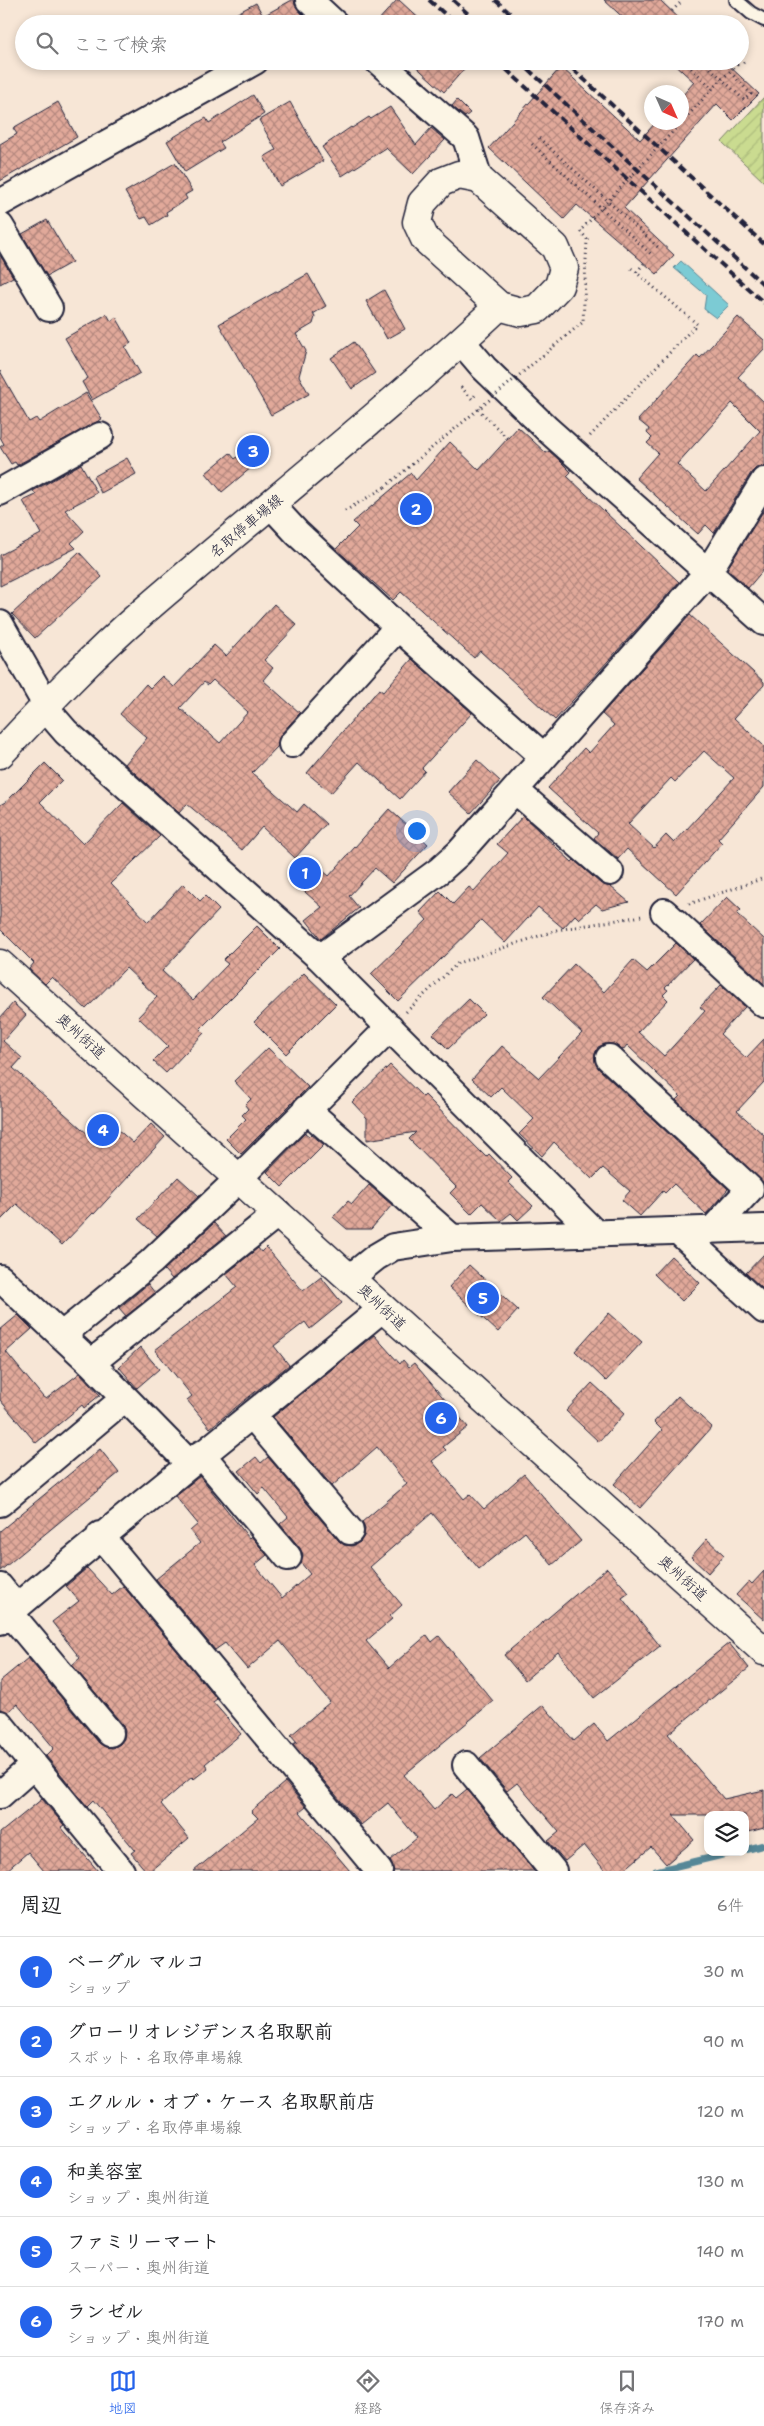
<!DOCTYPE html>
<html lang="ja">
<meta charset="utf-8">
<style>
:root{--surface:#fff;--page:#f2f2f2;--text:#202124;--muted:#757577;--line:#e0e0e0;--accent:#2563eb}
body{margin:0;font-family:"Shantell Sans","Klee One",sans-serif;background:var(--page);color:var(--text)}
.controls{position:absolute;right:15px;bottom:15px;display:grid;overflow:hidden;border-radius:10px;box-shadow:0 2px 8px #0003}
.controls button{width:45px;height:45px;display:grid;place-items:center;padding:0;border:0;border-bottom:1px solid var(--line);background:var(--surface);color:var(--text);font:25px sans-serif}
.compass{position:absolute;left:644px;top:85px;width:45px;height:45px;border-radius:50%;background:var(--surface);box-shadow:0 2px 8px #0003;rotate:135deg}
.you{position:absolute;left:416px;top:830px;width:18px;height:18px;margin:-12px;border:4px solid #fff;border-radius:50%;background:#1a73e8;box-shadow:0 0 0 8px #1a73e833}
.badge{display:grid;place-items:center;width:32px;height:32px;border-radius:50%;background:var(--accent);color:#fff;font-size:16px;font-weight:700}
.pin{position:absolute;translate:-50% -50%;border:2px solid #fff;box-shadow:0 1px 5px #0006}
.list{margin:0;padding:0;list-style:none}
h2{display:flex;justify-content:space-between;align-items:center;height:65px;margin:0;padding:0 20px;font-size:21px}
h2 small{font-size:16px;font-weight:400;color:var(--muted)}
.list li{display:grid;grid-template-columns:32px 1fr auto;gap:15px;align-items:center;box-sizing:border-box;height:70px;padding:0 20px;border-top:1px solid var(--line)}
.list b{display:block;font-size:19px;white-space:nowrap}
.list p{margin:0;font-size:16px;white-space:nowrap;color:var(--muted)}
.list em{font-size:16px;font-style:normal;color:var(--muted)}
.icon{flex:none;width:28px;height:28px;fill:none;stroke:currentColor;stroke-width:2;stroke-linecap:round;stroke-linejoin:round}
.map{position:relative;flex:none;width:764px;height:1871px;overflow:hidden}
.search{position:absolute;background:var(--surface);box-shadow:0 2px 8px #0003;left:15px;right:15px;top:15px;height:55px;display:flex;align-items:center;gap:12px;box-sizing:border-box;padding:0 18px;border-radius:28px;color:var(--muted);font-size:19px}
.sheet{height:485px;background:var(--surface)}
nav{display:flex;justify-content:space-around;align-items:center;box-sizing:border-box;height:70px;border-top:1px solid var(--line);background:var(--surface);font-size:14px;color:var(--muted)}
nav a{display:grid;justify-items:center;gap:2px}
nav .on{color:var(--accent)}
.map>svg:first-child{display:block}
.garden{fill:url(#garden-furrows);stroke:#767e66}
.water{fill:#7bcbd4;stroke:#578797}
.lines{fill:none;stroke-linecap:round;stroke-linejoin:round}
.stream{stroke:#578797;stroke-width:7}
.building{fill:url(#building-cross-hatch);stroke:#22223b;fill-rule:evenodd}
.service-casing{stroke:#22223b;stroke-width:16}
.minor-casing{stroke:#22223b;stroke-width:30}
.tertiary-casing{stroke:#22223b;stroke-width:31}
.secondary-casing{stroke:#22223b;stroke-width:31}
.path{stroke:#22223b;stroke-width:3;stroke-dasharray:1 4;stroke-linecap:butt}
.service{stroke:#fcf5e5;stroke-width:12}
.minor{stroke:#fcf5e5;stroke-width:26}
.tertiary{stroke:#fcf5e5;stroke-width:28}
.secondary{stroke:#fcf5e5;stroke-width:28}
.rail{stroke:#22223b;stroke-width:4;stroke-dasharray:8 4;stroke-linecap:butt}
.path-bridge{stroke:#22223b;stroke-width:3;stroke-dasharray:1 4;stroke-linecap:butt}
.labels{text-anchor:middle;stroke-width:4.5;stroke-linejoin:round;paint-order:stroke}
.street-label{font-size:15px;fill:#22223b;stroke:#fcf5e5}
</style>
<div class="map">
<svg width="764" height="1871" viewBox="0 0 764 1871">
<defs>
<pattern id="garden-furrows" width="10" height="10" patternUnits="userSpaceOnUse" patternTransform="scale(1.25)"><rect width="10" height="10" fill="#cadb90"/><path d="M-1 1l2-2M0 10L10 0M9 11l2-2" fill="none" stroke="#adbc7d"/></pattern>
<pattern id="building-cross-hatch" width="8" height="8" patternUnits="userSpaceOnUse" patternTransform="scale(1.25)"><rect width="8" height="8" fill="#e1a99a"/><path d="M0 0l8 8M0 8l8-8" fill="none" stroke="#b6897f"/></pattern>
</defs>
<rect width="100%" height="100%" fill="#f7e6d6"/>
<filter id="ink" filterUnits="userSpaceOnUse"><feTurbulence type="fractalNoise" baseFrequency=".02" numOctaves="2"/><feDisplacementMap in="SourceGraphic" scale="10" xChannelSelector="R" yChannelSelector="G"/><feConvolveMatrix kernelMatrix="1 2 1 2 8 2 1 2 1" color-interpolation-filters="sRGB"/></filter>
<g filter="url(#ink)">
<path class="garden" d="M764,97V182L722,142Z"/>
<path class="water" d="M681,261L729,305L716,318L704,309L706,295L674,268Z"/>
<g class="lines">
<path class="stream" d="M745,1850L764,1845
M656,1871L735,1852"/>
</g>
<path class="building" d="M292,0H294L295,5L303,15L288,24H217L256,3L263,16Z
M397,0H399L425,24H375Z
M604,0H660L685,24H630Z
M410,61H471L444,92Z
M671,61H724L759,94L733,120L717,104L624,208L674,255L657,274L577,205L564,219L489,148L561,67L640,140L656,122H682V96L694,82Z
M253,95L264,114L220,142L224,148L185,172L167,141L206,118L209,123Z
M457,100L470,113L465,117L452,106Z
M58,102L77,137L0,181V144L17,134L13,128Z
M290,102L323,161L280,186L264,157L276,150L259,120Z
M390,107L416,145L431,128L445,140L413,174L386,148L342,176L322,147L351,127L352,128L369,117L371,119Z
M175,163L192,191L185,195L187,199L166,212L167,215L151,225L146,217L141,219L125,192Z
M47,220L72,262L47,276L22,234Z
M0,255L13,277L0,284Z
M308,274L326,306L313,314L315,317L313,324L296,334L306,351L299,376L309,394L271,415L219,324Z
M384,290L405,329L387,339L366,301Z
M107,314L111,321L116,317L131,343L125,347L140,373L92,400L82,382L88,378L65,338Z
M738,317L764,340V349L738,377L764,402V466L756,468L751,473L714,533L706,525L698,534L636,478L658,453L647,443L652,438L647,433L649,429L638,420L697,355L700,358ZM732,403L760,431L706,491L677,464Z
M354,342L375,373L352,389L331,358Z
M0,371L29,422L36,418L39,422L86,393L102,419L17,465L15,462L11,464L0,447L4,444L0,437Z
M518,427L546,453L549,451L559,460L571,472L567,476L679,582L555,720L480,651L474,658L401,592L393,600L336,549L358,527L353,522L411,473L416,480L450,442L479,470Z
M258,440L269,453L222,492L206,473L230,453L235,459Z
M127,458L136,474L101,493L93,477Z
M81,464L97,493L65,510L84,531L71,543L76,548L0,586V555L41,534L23,501L36,495L33,491Z
M764,510V569L748,588L727,569Z
M79,552L102,577L35,638L12,614Z
M274,604L297,625L264,660L273,668L263,680L300,713L281,734L278,746L252,773L297,812L304,804L326,824L295,858L262,827L242,850L187,804L179,813L125,764L147,738L120,714L146,684L150,688L162,676L174,687L214,645L226,656ZM213,680L248,712L220,743L180,708L204,682L208,685Z
M690,615L764,682V685L734,718L764,746V787L718,839L722,843L676,894L627,849L618,859L594,838L598,833L548,788L584,748L589,753L614,725L602,714ZM704,751L734,778L674,843L666,835L654,848L628,824L671,778L675,782Z
M412,659L472,713L422,768L425,771L400,799L359,762L331,793L307,773L379,689L383,692Z
M477,760L500,781L471,813L448,792Z
M45,763L62,780L40,802L83,844L123,803L160,836L111,883L148,922L183,884L200,901L205,896L219,910L162,971L193,1000L228,964L223,960L257,926L280,949L200,1029L204,1033L166,1073L153,1061L168,1046L138,1017L157,997L126,968L86,1009L52,977L45,984L29,969L34,963L0,929V805L7,801Z
M389,809L428,844L392,883L375,868L349,896L359,908L321,939L306,920L322,907L289,878L307,857L329,876Z
M523,816L572,862L574,860L601,884L611,887L629,902L602,909L596,904L579,919L575,915L563,928L538,907L505,943L481,920L398,1001L371,974L427,920L420,912L440,891L453,904L469,887L474,891L508,853L497,844Z
M727,897L741,910L737,914L764,939V984L700,925Z
M676,943L693,959L665,988L668,990L663,995L668,1000L638,1032L664,1056L705,1011L700,1007L721,985L745,1007L720,1034L746,1058L764,1039V1082L737,1111L764,1135V1184L676,1100L680,1096L627,1045L623,1050L613,1044H605L598,1047L595,1054V1062L599,1069L728,1189L706,1214L674,1184L665,1193L663,1191L640,1216L622,1200L630,1191L603,1168L592,1179L554,1142L542,1156L519,1134L534,1119L501,1087L491,1097L472,1079L502,1046L539,1078L582,1033L543,997L574,964L604,992L633,960L647,972Z
M304,973L336,1004L286,1054L254,1022Z
M469,999L484,1014L448,1049L433,1034Z
M13,1003L26,1015L3,1041L22,1058L13,1068L90,1136L106,1119L133,1143L151,1124L165,1137L94,1214L93,1213L62,1245L17,1204L0,1221V1018Z
M268,1048L308,1087L241,1154L226,1139L246,1119L242,1115L248,1109L245,1105L251,1099L234,1081Z
M390,1065L423,1097L425,1095L486,1157L489,1154L512,1178L508,1182L533,1206L518,1220L511,1213L501,1221L482,1203L471,1214L450,1193L456,1187L409,1139L416,1132L367,1140V1118L352,1102Z
M305,1133L309,1136L311,1134L324,1145L282,1187L267,1172Z
M178,1177L199,1196L157,1236L138,1219Z
M369,1185L392,1205L371,1229H347L333,1217L348,1201L352,1204Z
M214,1223L226,1236L172,1279L164,1270Z
M266,1247L303,1291L321,1277L342,1303L310,1329L305,1322L274,1346L289,1365L210,1428L187,1400L192,1396L155,1350L237,1287L226,1274L258,1248L261,1252Z
M764,1254V1290L746,1273Z
M671,1256L700,1283L682,1301L654,1274Z
M469,1265L518,1310L498,1332L449,1287Z
M148,1284L155,1293L126,1316L119,1308Z
M609,1313L642,1342L606,1381L575,1351Z
M18,1315L32,1329L6,1352L43,1397L46,1399L80,1373L100,1395L84,1408L82,1405L36,1443L0,1400V1330Z
M374,1335L400,1364L403,1360L409,1367L414,1363L468,1427L443,1447L446,1450L432,1461L464,1499L470,1494L484,1509L524,1474L581,1541L552,1565L525,1532L479,1569L432,1513L370,1567L402,1605L390,1616L392,1619L366,1641L389,1668L427,1635L432,1642L439,1636L493,1701L404,1775L434,1810L452,1794L456,1798L467,1789L534,1871H394L390,1860L417,1838L388,1803L361,1825L293,1744L297,1742L291,1735L330,1702L280,1641L247,1669L225,1643L215,1650L156,1579L200,1543L190,1531L198,1524L175,1496L200,1476L249,1538L251,1536L267,1555L255,1565L282,1598L310,1574L301,1563L303,1555L300,1548L280,1524L288,1517L264,1488L258,1494L239,1471L256,1457L261,1463L268,1457L339,1541L344,1545L352,1546L360,1542L364,1536L365,1529L362,1522L407,1484L377,1447L332,1486L273,1417Z
M140,1347L159,1369L137,1388L119,1367Z
M592,1383L625,1413L599,1442L566,1411Z
M678,1396L712,1427L640,1508L614,1484L662,1430L654,1422Z
M100,1449L119,1473L0,1571V1531Z
M707,1539L724,1555L708,1573L691,1557Z
M87,1568L112,1595L123,1586L217,1699L213,1702L241,1734L205,1764L208,1768L194,1779L192,1777L161,1804L189,1838L150,1871H146L131,1853L135,1850L93,1800L87,1806L46,1756L54,1748L17,1704L8,1712L0,1709V1681L28,1658L99,1743L105,1747L113,1748L120,1744L124,1739L125,1731L122,1724L72,1665L80,1658L52,1622L79,1601L66,1586Z
M607,1568L629,1593L622,1598L660,1646L594,1698L558,1652L525,1680L504,1655Z
M764,1571V1620L736,1595L749,1581L752,1584Z
M729,1643L749,1668L668,1734L724,1799L764,1790V1828L745,1833V1815H673L694,1840L666,1864L651,1847L623,1871H605L584,1845L565,1861L548,1841L559,1832L517,1783L507,1791L480,1758L543,1705L574,1741L594,1724L608,1741Z
M285,1782L306,1807L300,1812L350,1871H194L258,1818L251,1811Z
M42,1799L64,1825L61,1827L98,1871H44L28,1852L6,1871H0V1833Z"/>
<g class="lines">
<defs>
<path id="service" d="M736,0L751,13L764,20"/>
<path id="minor" d="M309,0L335,24
M378,61L466,138L479,179
M0,203L255,61
M0,226L49,308
M461,341L484,368L547,429L764,622
M0,492L100,436
M271,505L297,533L398,627L544,757
M0,624L53,717L66,732L320,958L595,1233
M292,744L398,627
M515,790L610,872
M664,912L764,1004
M320,958L440,870L459,853L708,572L764,481
M609,1058L750,1189L712,1230
M306,1109L452,1238
M678,1231L764,1310
M351,1277L376,1257L393,1247L452,1238L764,1228
M0,1278L91,1363L189,1463
M62,1335L151,1262L230,1187L390,1027
M91,1363L278,1213
M252,1415L350,1531
M201,1454L288,1557
M0,1503L125,1398
M100,1535L379,1871
M0,1587L16,1607
M10,1613L110,1733
M0,1621C126,1514 256,1413 383,1308
M0,1724L121,1871
M466,1765L553,1871
M0,1795L34,1765"/>
<path id="tertiary" d="M459,175L479,179L555,247L564,268L559,286L537,309L521,312L499,306L425,239L417,222L422,203L441,182Z"/>
<path id="secondary" d="M0,754C46,705 93,655 144,611C262,509 385,413 499,306
M0,964L764,1651"/>
</defs>
<use href="#service" class="service-casing"/>
<use href="#minor" class="minor-casing"/>
<use href="#tertiary" class="tertiary-casing"/>
<use href="#secondary" class="secondary-casing"/>
<path class="path" d="M672,11L682,1
M662,22L664,24
M684,61L713,89
M703,61L744,100L751,94L732,74
M743,63L746,60
M722,79L737,65L732,61
M539,138L659,248
M532,144L652,255
M637,272L644,263
M461,387L472,399L476,394
M478,409L508,439
M590,436L697,324L631,268
M345,511L385,487
M689,904L764,878
M406,1012L458,963L557,930L642,916"/>
<use href="#service" class="service"/>
<use href="#minor" class="minor"/>
<use href="#tertiary" class="tertiary"/>
<use href="#secondary" class="secondary"/>
<path class="rail" d="M429,0L456,24
M453,0L479,24
M495,0L522,24
M497,61L764,303
M519,61L764,285
M564,61L764,244"/>
<path class="path-bridge" d="M385,487L583,322L587,239L580,231L722,79"/>
</g>
</g>
<g class="labels">
<g class="street-label">
<text transform="translate(246 526) rotate(-40)" y="5">名取停車場線</text>
<text transform="translate(81 1036) rotate(42)" y="5">奥州街道</text>
<text transform="translate(382 1307) rotate(43)" y="5">奥州街道</text>
<text transform="translate(683 1578) rotate(42)" y="5">奥州街道</text>
</g>
</g>
</svg>
<div class="controls">
<button><svg class="icon" aria-label="layers" viewBox="0 0 24 24"><path d="M12 4l9 5-9 5-9-5zM3 14l9 5 9-5"/></svg></button>
</div>
<svg class="compass" viewBox="-18 -18 36 36"><path d="M0-13l5 13h-10z" fill="#e53935"/><path d="M0 13l5-13h-10z" fill="#757577"/></svg>
<div class="you"></div>
<div class="pin badge" style="left:305px;top:873px">1</div>
<div class="pin badge" style="left:416px;top:509px">2</div>
<div class="pin badge" style="left:253px;top:451px">3</div>
<div class="pin badge" style="left:103px;top:1130px">4</div>
<div class="pin badge" style="left:483px;top:1298px">5</div>
<div class="pin badge" style="left:441px;top:1418px">6</div>
<div class="search"><svg class="icon" aria-label="search" viewBox="0 0 24 24"><circle cx="10" cy="10" r="6"/><path d="M15 15l6 6"/></svg>ここで検索</div>
</div>
<section class="sheet">
<h2>周辺<small>6件</small></h2>
<ul class="list">
<li><span class="badge">1</span><div><b>ベーグル マルコ</b><p>ショップ</p></div><em>30 m</em></li>
<li><span class="badge">2</span><div><b>グローリオレジデンス名取駅前</b><p>スポット · 名取停車場線</p></div><em>90 m</em></li>
<li><span class="badge">3</span><div><b>エクルル・オブ・ケース 名取駅前店</b><p>ショップ · 名取停車場線</p></div><em>120 m</em></li>
<li><span class="badge">4</span><div><b>和美容室</b><p>ショップ · 奥州街道</p></div><em>130 m</em></li>
<li><span class="badge">5</span><div><b>ファミリーマート</b><p>スーパー · 奥州街道</p></div><em>140 m</em></li>
<li><span class="badge">6</span><div><b>ランゼル</b><p>ショップ · 奥州街道</p></div><em>170 m</em></li>
</ul>
</section>
<nav>
<a class="on"><svg class="icon" aria-label="map" viewBox="0 0 24 24"><path d="M3 6l6-2 6 2 6-2v14l-6 2-6-2-6 2zM9 4v14M15 6v14"/></svg>地図</a>
<a><svg class="icon" aria-label="directions" viewBox="0 0 24 24"><path d="M12 3l9 9-9 9-9-9zM9 14v-3h6M13 9l2 2-2 2"/></svg>経路</a>
<a><svg class="icon" aria-label="saved" viewBox="0 0 24 24"><path d="M7 4h10v16l-5-4-5 4z"/></svg>保存済み</a>
</nav>
